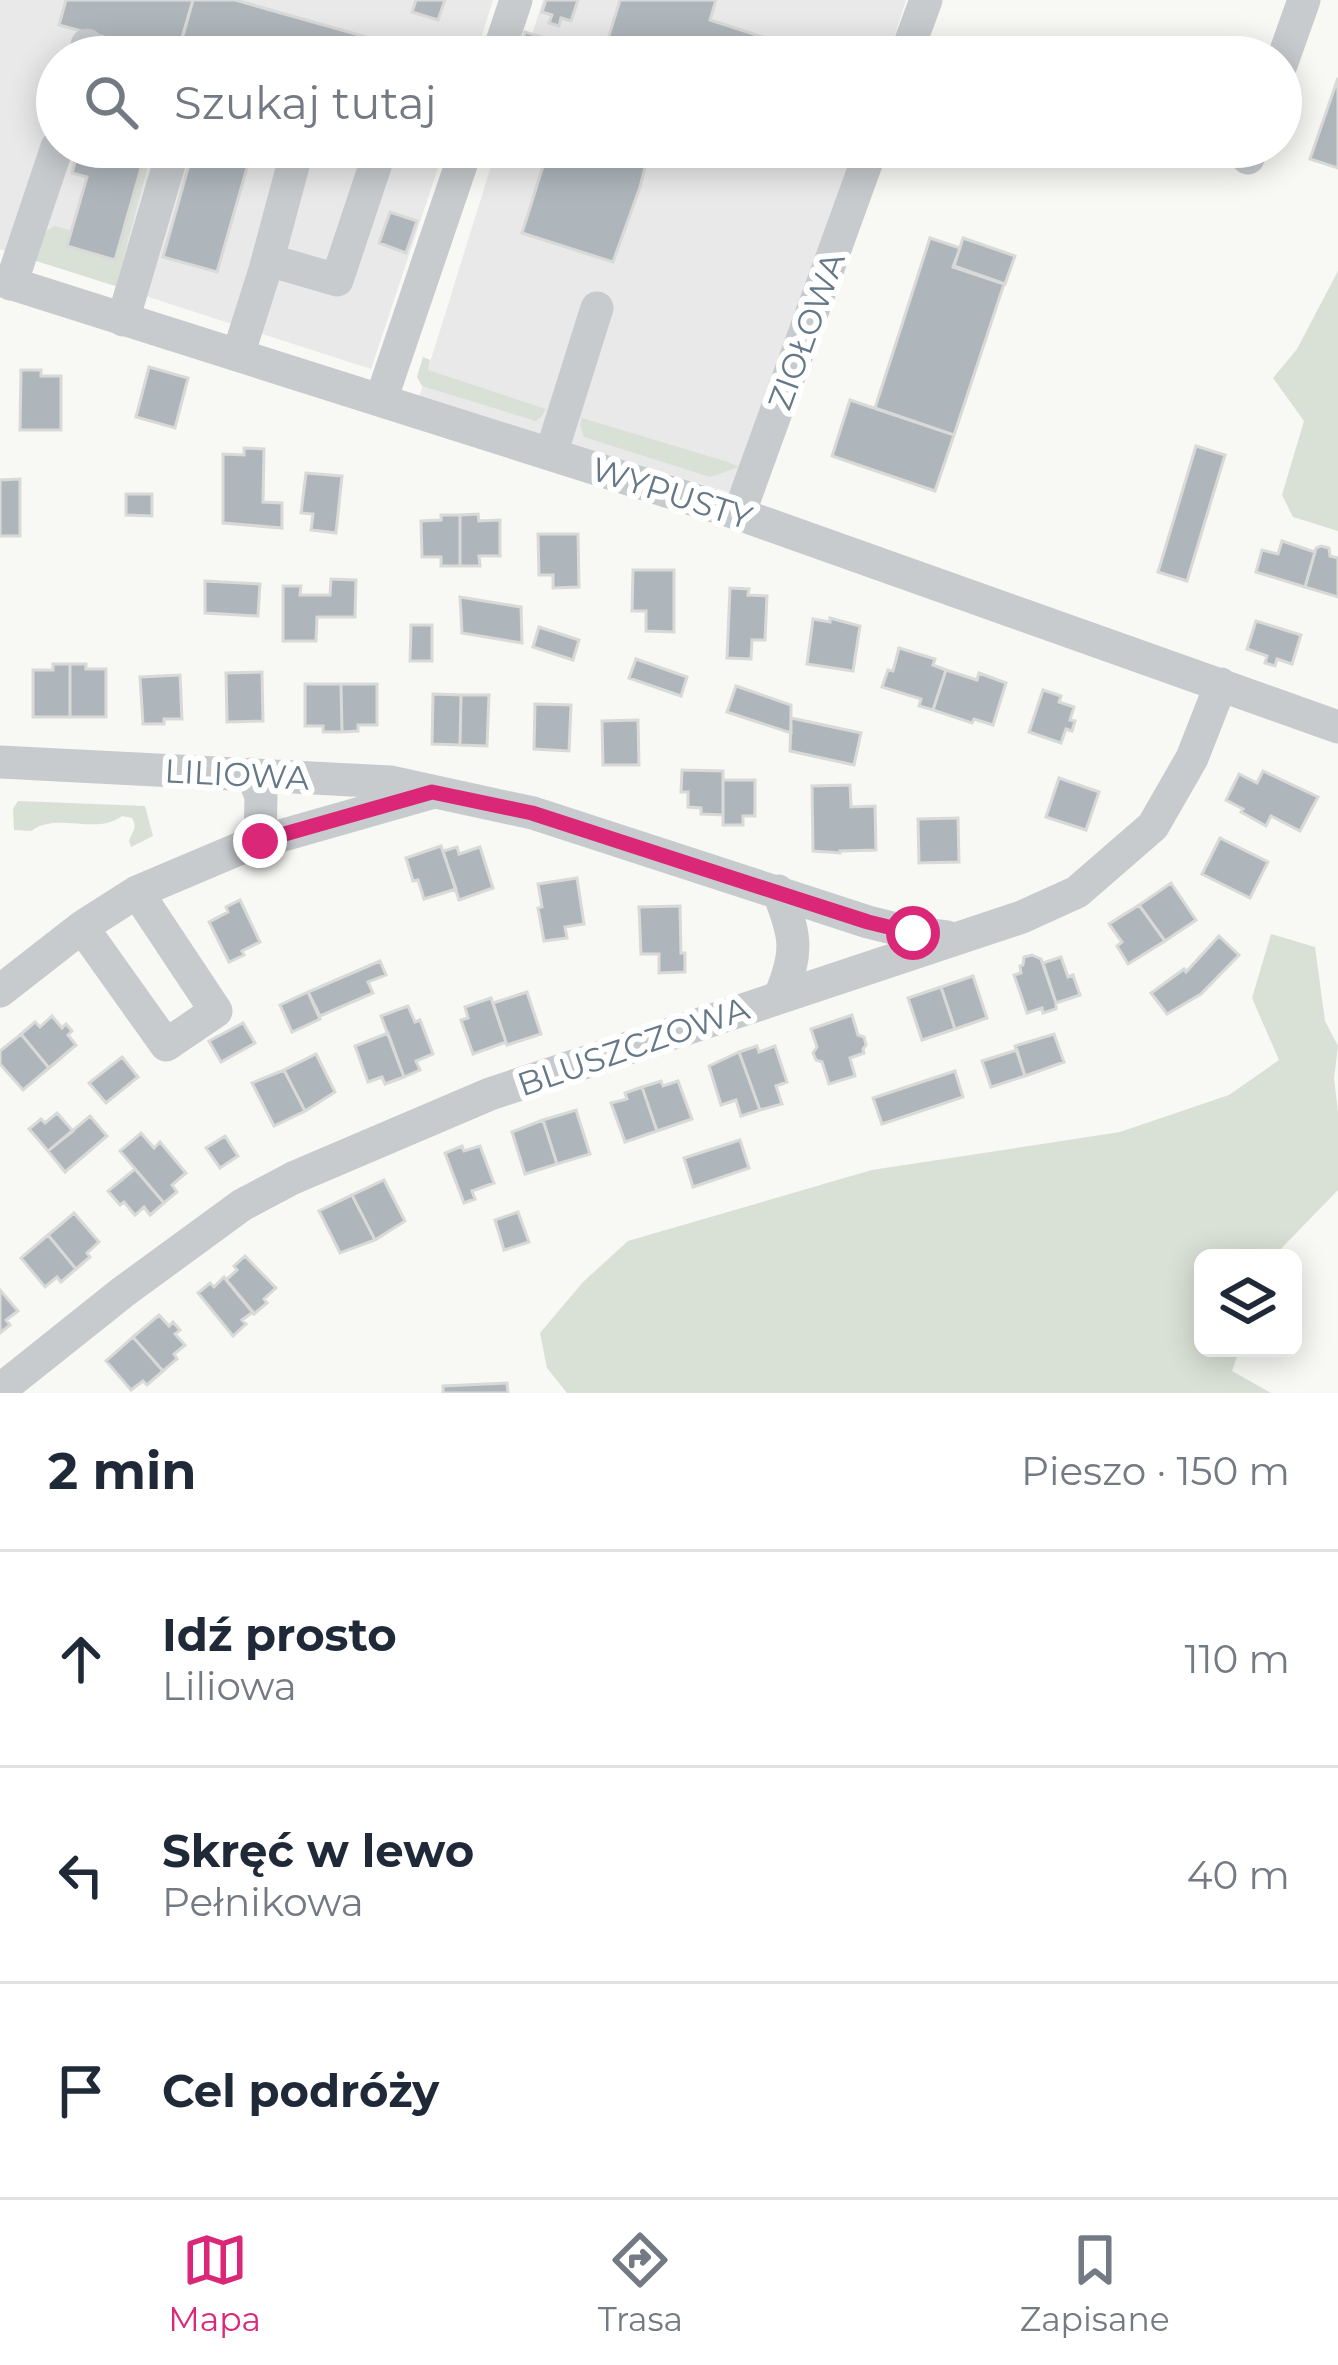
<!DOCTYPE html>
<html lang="pl">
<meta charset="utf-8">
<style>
:root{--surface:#fff;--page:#f6f6f7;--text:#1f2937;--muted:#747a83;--line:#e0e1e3;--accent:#db2777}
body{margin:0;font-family:Montserrat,sans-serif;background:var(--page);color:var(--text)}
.controls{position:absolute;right:36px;bottom:36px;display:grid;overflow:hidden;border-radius:18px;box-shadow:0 6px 30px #0003}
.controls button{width:108px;height:108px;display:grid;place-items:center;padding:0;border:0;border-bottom:3px solid var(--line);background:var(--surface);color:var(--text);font:60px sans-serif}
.stop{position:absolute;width:36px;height:36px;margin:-27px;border:9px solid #db2777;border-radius:50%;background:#fff}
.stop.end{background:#db2777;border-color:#fff;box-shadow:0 3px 12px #0008}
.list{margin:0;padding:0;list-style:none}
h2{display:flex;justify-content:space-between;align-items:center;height:156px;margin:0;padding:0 48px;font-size:51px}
h2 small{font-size:39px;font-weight:400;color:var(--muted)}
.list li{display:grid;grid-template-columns:78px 1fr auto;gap:36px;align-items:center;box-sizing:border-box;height:216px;padding:0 48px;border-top:3px solid var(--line)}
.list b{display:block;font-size:45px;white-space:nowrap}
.list p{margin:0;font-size:39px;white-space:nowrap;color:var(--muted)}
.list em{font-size:39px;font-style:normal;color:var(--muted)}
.icon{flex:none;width:66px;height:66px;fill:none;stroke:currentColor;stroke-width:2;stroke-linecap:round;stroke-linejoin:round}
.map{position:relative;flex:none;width:1338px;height:1393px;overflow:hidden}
.search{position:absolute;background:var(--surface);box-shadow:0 6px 30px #0003;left:36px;right:36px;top:36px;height:132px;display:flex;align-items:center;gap:30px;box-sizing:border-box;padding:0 42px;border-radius:66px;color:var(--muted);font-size:45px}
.sheet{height:804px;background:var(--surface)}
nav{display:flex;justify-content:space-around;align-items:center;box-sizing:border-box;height:168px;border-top:3px solid var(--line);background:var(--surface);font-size:33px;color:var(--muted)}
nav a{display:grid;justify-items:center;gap:6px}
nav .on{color:var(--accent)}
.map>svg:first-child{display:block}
.built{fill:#e8e9e8}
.green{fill:#d9e0d5}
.building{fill:#aeb6bc;stroke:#d9d9d7;stroke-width:3}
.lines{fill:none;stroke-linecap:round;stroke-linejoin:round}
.minor{stroke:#c7cbce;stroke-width:33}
.route{stroke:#db2777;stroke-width:15}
.labels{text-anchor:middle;stroke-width:12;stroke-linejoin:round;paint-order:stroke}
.street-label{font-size:33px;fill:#657887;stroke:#fff}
</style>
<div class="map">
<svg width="1338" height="1393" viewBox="0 0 1338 1393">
<rect width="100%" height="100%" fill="#f8f8f4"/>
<path class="built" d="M0,0H493L475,57H57V147H445L371,369L0,249Z
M543,0H906L888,57H525Z
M497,147H858L744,497L419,398Z"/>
<path class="green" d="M147,147H153L116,286L33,260L41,234L55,226L72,231L68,246L115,259Z
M1338,271V531L1293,517L1282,495L1304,421L1273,378L1297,349Z
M423,357L430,360L428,370L546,409L542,416L536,421L422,386L417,377Z
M582,418L728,462L739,467L710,477L584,437L580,425Z
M18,801L145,806L153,836L131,847L129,841C132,831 138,828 132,818L122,816C96,836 57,811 31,831L14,830L13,809Z
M1271,934L1315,947L1325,1021L1338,1046L1334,1078L1338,1112V1190L1272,1258H1203V1348H1240L1232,1371L1271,1393H567L547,1368L540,1333L583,1282L628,1241L872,1170L1120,1132L1229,1095L1279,1060L1252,998Z"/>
<path class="building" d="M66,0H193L177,57L59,25Z
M193,0H235L402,47L399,57H219L221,52L181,41Z
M416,0H445L438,20L412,12Z
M546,0H578L571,21L561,18L559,26L549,23L552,15L542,12Z
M620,0H716L710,20L825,57H517L525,32L603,55Z
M1338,78V168L1310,159Z
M96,147H147L115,260L67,246L87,177L72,173L77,155L92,159Z
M194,147H253L217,272L163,257Z
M549,147H650L640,187L613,262L522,233Z
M390,212L417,221L406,253L379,243Z
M930,238L960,248L953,267L1004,284L954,435L875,408Z
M963,238L1015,256L1005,284L954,266Z
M149,367L188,378L175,428L136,417Z
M21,370H41V376H61V430H20Z
M850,400L954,435L935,491L832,456Z
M1196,446L1225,455L1187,581L1158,572Z
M244,448L264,449L263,502L282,503V528L223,523V454L244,455Z
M306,473L342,476L336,533L311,530L313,514L301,513Z
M20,479V536H0V480Z
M126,494H152V516L126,515Z
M478,514L479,521L500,520V556H479L480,566H460V515Z
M441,515H460V566H441V557H422L421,521L441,520Z
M538,534H578L579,587L553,588V575H539Z
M1282,541L1315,552L1305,587L1256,572L1262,550L1278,554Z
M1321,546L1329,548L1330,556L1338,558V597L1305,587L1316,548Z
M633,570H674V632L646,631V611H632Z
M331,579L356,580L355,617H317L316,641H283V586H301L300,595H330Z
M205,581L260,584L258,616L205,613Z
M730,588L749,589L748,595L767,596L765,640H752L751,659L727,658Z
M460,597L521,607L522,643L462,633Z
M830,618L860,626L853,671L807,664L813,619L830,622Z
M1256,621L1301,635L1292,664L1277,659L1275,666L1265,663L1267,656L1247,649Z
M411,625H432V661H410Z
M539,627L579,640L573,660L533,647Z
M899,648L935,659L933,665L946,670L933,710L919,706L921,699L882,687L888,670L893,671Z
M636,659L687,677L681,696L629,678Z
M53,664H70V717H33V670H53Z
M70,664H86V669H106V717H70Z
M946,670L977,680L979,673L1006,683L993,725L974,719L972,723L933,710Z
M262,672L263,721L227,722L226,673Z
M180,675L182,719H164V724H143L140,677Z
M305,684H341L342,732H323V726H305Z
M341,684H377V725H358V731L342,732Z
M736,686L791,705V733L727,712Z
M1043,690L1061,696L1059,702L1074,707L1070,720L1075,721L1072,731L1066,729L1061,743L1029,732Z
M433,694L461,695L460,745L432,744Z
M461,695H489L487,746L460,745Z
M535,704L571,705L569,751L534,749Z
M791,718L861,733L854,765L790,751Z
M638,720L639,765H603L602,721Z
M682,770L723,771V815L701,814V808L688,807V792H681Z
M1263,771L1318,797L1300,831L1271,816L1266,826L1241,812L1243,809L1226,800L1239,774L1257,783Z
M1059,778L1099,792L1086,830L1046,817Z
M723,780H755V816H743V825H723Z
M850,785L851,807L875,806L876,850L840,851V853L813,851L812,786Z
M958,818L959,862L919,863L918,819Z
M1220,838L1268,862L1250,898L1202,874Z
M441,846L456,889L424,899L418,880L413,881L406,858Z
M457,847L459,854L480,847L493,888L459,900L443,851Z
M577,878L584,924L565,927L567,938L544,941L538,908L542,907L538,884Z
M1171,883L1196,920L1165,941L1139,905Z
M240,900L260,942L242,951L244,955L229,962L209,922L228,912L226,907Z
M1139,905L1165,941L1128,964L1117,946L1122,942L1109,924Z
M680,906L681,953H685V972L659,973V954H641L639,907Z
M1219,936L1239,955L1201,994L1167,1014L1151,993L1184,969L1186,972Z
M1032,955L1041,959L1056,1003V1009L1043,1013L1042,1008L1027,1013L1014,975L1021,973L1020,966L1023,965L1024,957Z
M1061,957L1068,977L1073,975L1080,995L1056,1003L1043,963Z
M380,961L386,975L368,982L373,993L320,1016L308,992Z
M973,976L987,1018L955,1029L941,987Z
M941,987L955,1029L922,1040L908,998Z
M308,992L320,1019L292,1032L280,1005Z
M527,992L541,1034L507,1045L493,1003Z
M491,998L506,1042L473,1054L461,1020L468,1018L465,1007Z
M408,1006L415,1022L420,1020L433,1054L416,1061L420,1070L404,1077L381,1016Z
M852,1015L858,1035L864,1037L866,1045L863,1049L864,1053L850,1058L855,1076L829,1084L822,1062L816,1060L813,1053L817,1047L811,1029Z
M52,1016L62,1028L66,1024L72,1031L68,1035L76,1045L49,1068L21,1034L35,1022L40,1027Z
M243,1023L255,1043L221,1062L209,1041Z
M388,1033L404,1077L385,1084L382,1077L368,1082L355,1046Z
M21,1034L49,1068L23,1090L0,1064V1051Z
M1054,1034L1064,1062L1025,1076L1015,1046Z
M757,1046L759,1052L775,1046L787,1082L776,1086L782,1104L760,1110L739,1052Z
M1017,1050L1025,1076L991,1087L982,1061Z
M739,1052L760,1110L741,1116L736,1100L721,1105L709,1066Z
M316,1054L335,1092L305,1111L284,1070Z
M122,1057L138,1077L106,1103L89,1083Z
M284,1070L305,1111L274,1126L252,1083Z
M955,1071L963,1097L882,1124L873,1098Z
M661,1081L663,1086L678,1081L692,1119L657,1131L642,1087Z
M642,1087L657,1131L625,1142L611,1103L627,1099L625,1093Z
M576,1110L590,1154L557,1164L543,1120Z
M57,1113L73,1131L48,1151L29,1129L41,1119L45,1123Z
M90,1116L107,1136L65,1172L48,1151Z
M543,1120L557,1164L525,1174L512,1132Z
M141,1133L154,1148L160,1142L186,1173L172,1185L177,1192L164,1203L120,1151Z
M225,1136L238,1156L220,1168L206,1148Z
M740,1140L749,1168L693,1187L684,1158Z
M462,1146L464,1151L480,1146L494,1183L472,1191L475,1199L464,1203L445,1153Z
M135,1169L164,1203L150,1215L144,1207L135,1215L124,1202L120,1205L108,1191Z
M384,1180L405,1221L375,1240L352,1195Z
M352,1195L375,1240L340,1253L319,1211Z
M518,1212L529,1242L504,1250L495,1220Z
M74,1213L99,1242L87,1253L90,1257L76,1269L48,1235Z
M48,1235L76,1269L61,1282L57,1277L45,1287L21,1258Z
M245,1256L276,1288L264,1299L267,1303L254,1314L226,1280L237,1270L234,1266Z
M224,1277L253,1312L242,1320L246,1324L233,1336L198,1293L210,1283L214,1287Z
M0,1290L18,1311L6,1320L10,1325L0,1333Z
M159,1315L169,1326L173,1322L180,1330L175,1334L185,1345L174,1354L177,1359L163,1371L133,1337Z
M133,1337L163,1371L147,1385L143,1381L131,1390L106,1361Z
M507,1383L508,1393H443V1386Z"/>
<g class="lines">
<path class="minor" d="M84,57L87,45
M497,57L516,0
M905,57L926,0
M1281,65L1304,0
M1248,158L1252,147
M268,260L337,280L380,151
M0,280L739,514L1338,727
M11,284L57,147
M123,320L174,147
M238,355L265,270L298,147
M381,400L467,147
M551,454L597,308
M739,514L872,147
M0,762L390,782L533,813L868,922L913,933L947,937
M252,774L261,796L260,841
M778,891C796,936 799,951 780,996
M82,927L166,1045L216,1011L137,892
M0,991L82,927L137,892L248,845L431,793
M0,1390L123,1292L242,1205L293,1178L490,1094L1022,917L1077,892L1153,826L1192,758L1221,684"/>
</g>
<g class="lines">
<path class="route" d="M260,841L432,792L532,813L868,922L913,933"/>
</g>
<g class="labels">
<g class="street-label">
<text transform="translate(806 331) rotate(-70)" y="12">ZIOŁOWA</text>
<text transform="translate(672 493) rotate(18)" y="12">WYPUSTY</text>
<text transform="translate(237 774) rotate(3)" y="12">LILIOWA</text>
<text transform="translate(633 1046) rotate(-19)" y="12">BLUSZCZOWA</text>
</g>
</g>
</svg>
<div class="controls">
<button><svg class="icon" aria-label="layers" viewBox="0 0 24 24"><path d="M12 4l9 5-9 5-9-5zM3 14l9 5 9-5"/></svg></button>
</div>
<div class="stop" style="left:913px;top:933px"></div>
<div class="stop end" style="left:260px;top:841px"></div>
<div class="search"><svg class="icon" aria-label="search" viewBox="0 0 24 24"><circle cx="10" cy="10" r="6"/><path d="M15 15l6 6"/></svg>Szukaj tutaj</div>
</div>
<section class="sheet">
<h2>2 min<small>Pieszo · 150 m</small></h2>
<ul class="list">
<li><svg class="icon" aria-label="ahead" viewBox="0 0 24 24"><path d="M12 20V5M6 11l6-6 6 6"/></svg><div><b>Idź prosto</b><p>Liliowa</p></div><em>110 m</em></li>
<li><svg class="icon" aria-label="left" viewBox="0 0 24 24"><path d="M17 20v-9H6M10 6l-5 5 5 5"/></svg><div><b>Skręć w lewo</b><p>Pełnikowa</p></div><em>40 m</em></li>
<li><svg class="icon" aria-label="arrive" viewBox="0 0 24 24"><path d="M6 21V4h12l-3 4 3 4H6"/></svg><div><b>Cel podróży</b></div></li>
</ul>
</section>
<nav>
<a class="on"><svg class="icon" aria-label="map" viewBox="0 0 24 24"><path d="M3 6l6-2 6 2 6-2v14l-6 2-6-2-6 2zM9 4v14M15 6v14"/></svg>Mapa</a>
<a><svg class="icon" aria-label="directions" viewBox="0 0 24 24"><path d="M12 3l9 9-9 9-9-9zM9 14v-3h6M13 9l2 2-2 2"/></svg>Trasa</a>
<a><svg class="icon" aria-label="saved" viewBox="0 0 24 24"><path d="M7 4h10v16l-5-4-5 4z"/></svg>Zapisane</a>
</nav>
